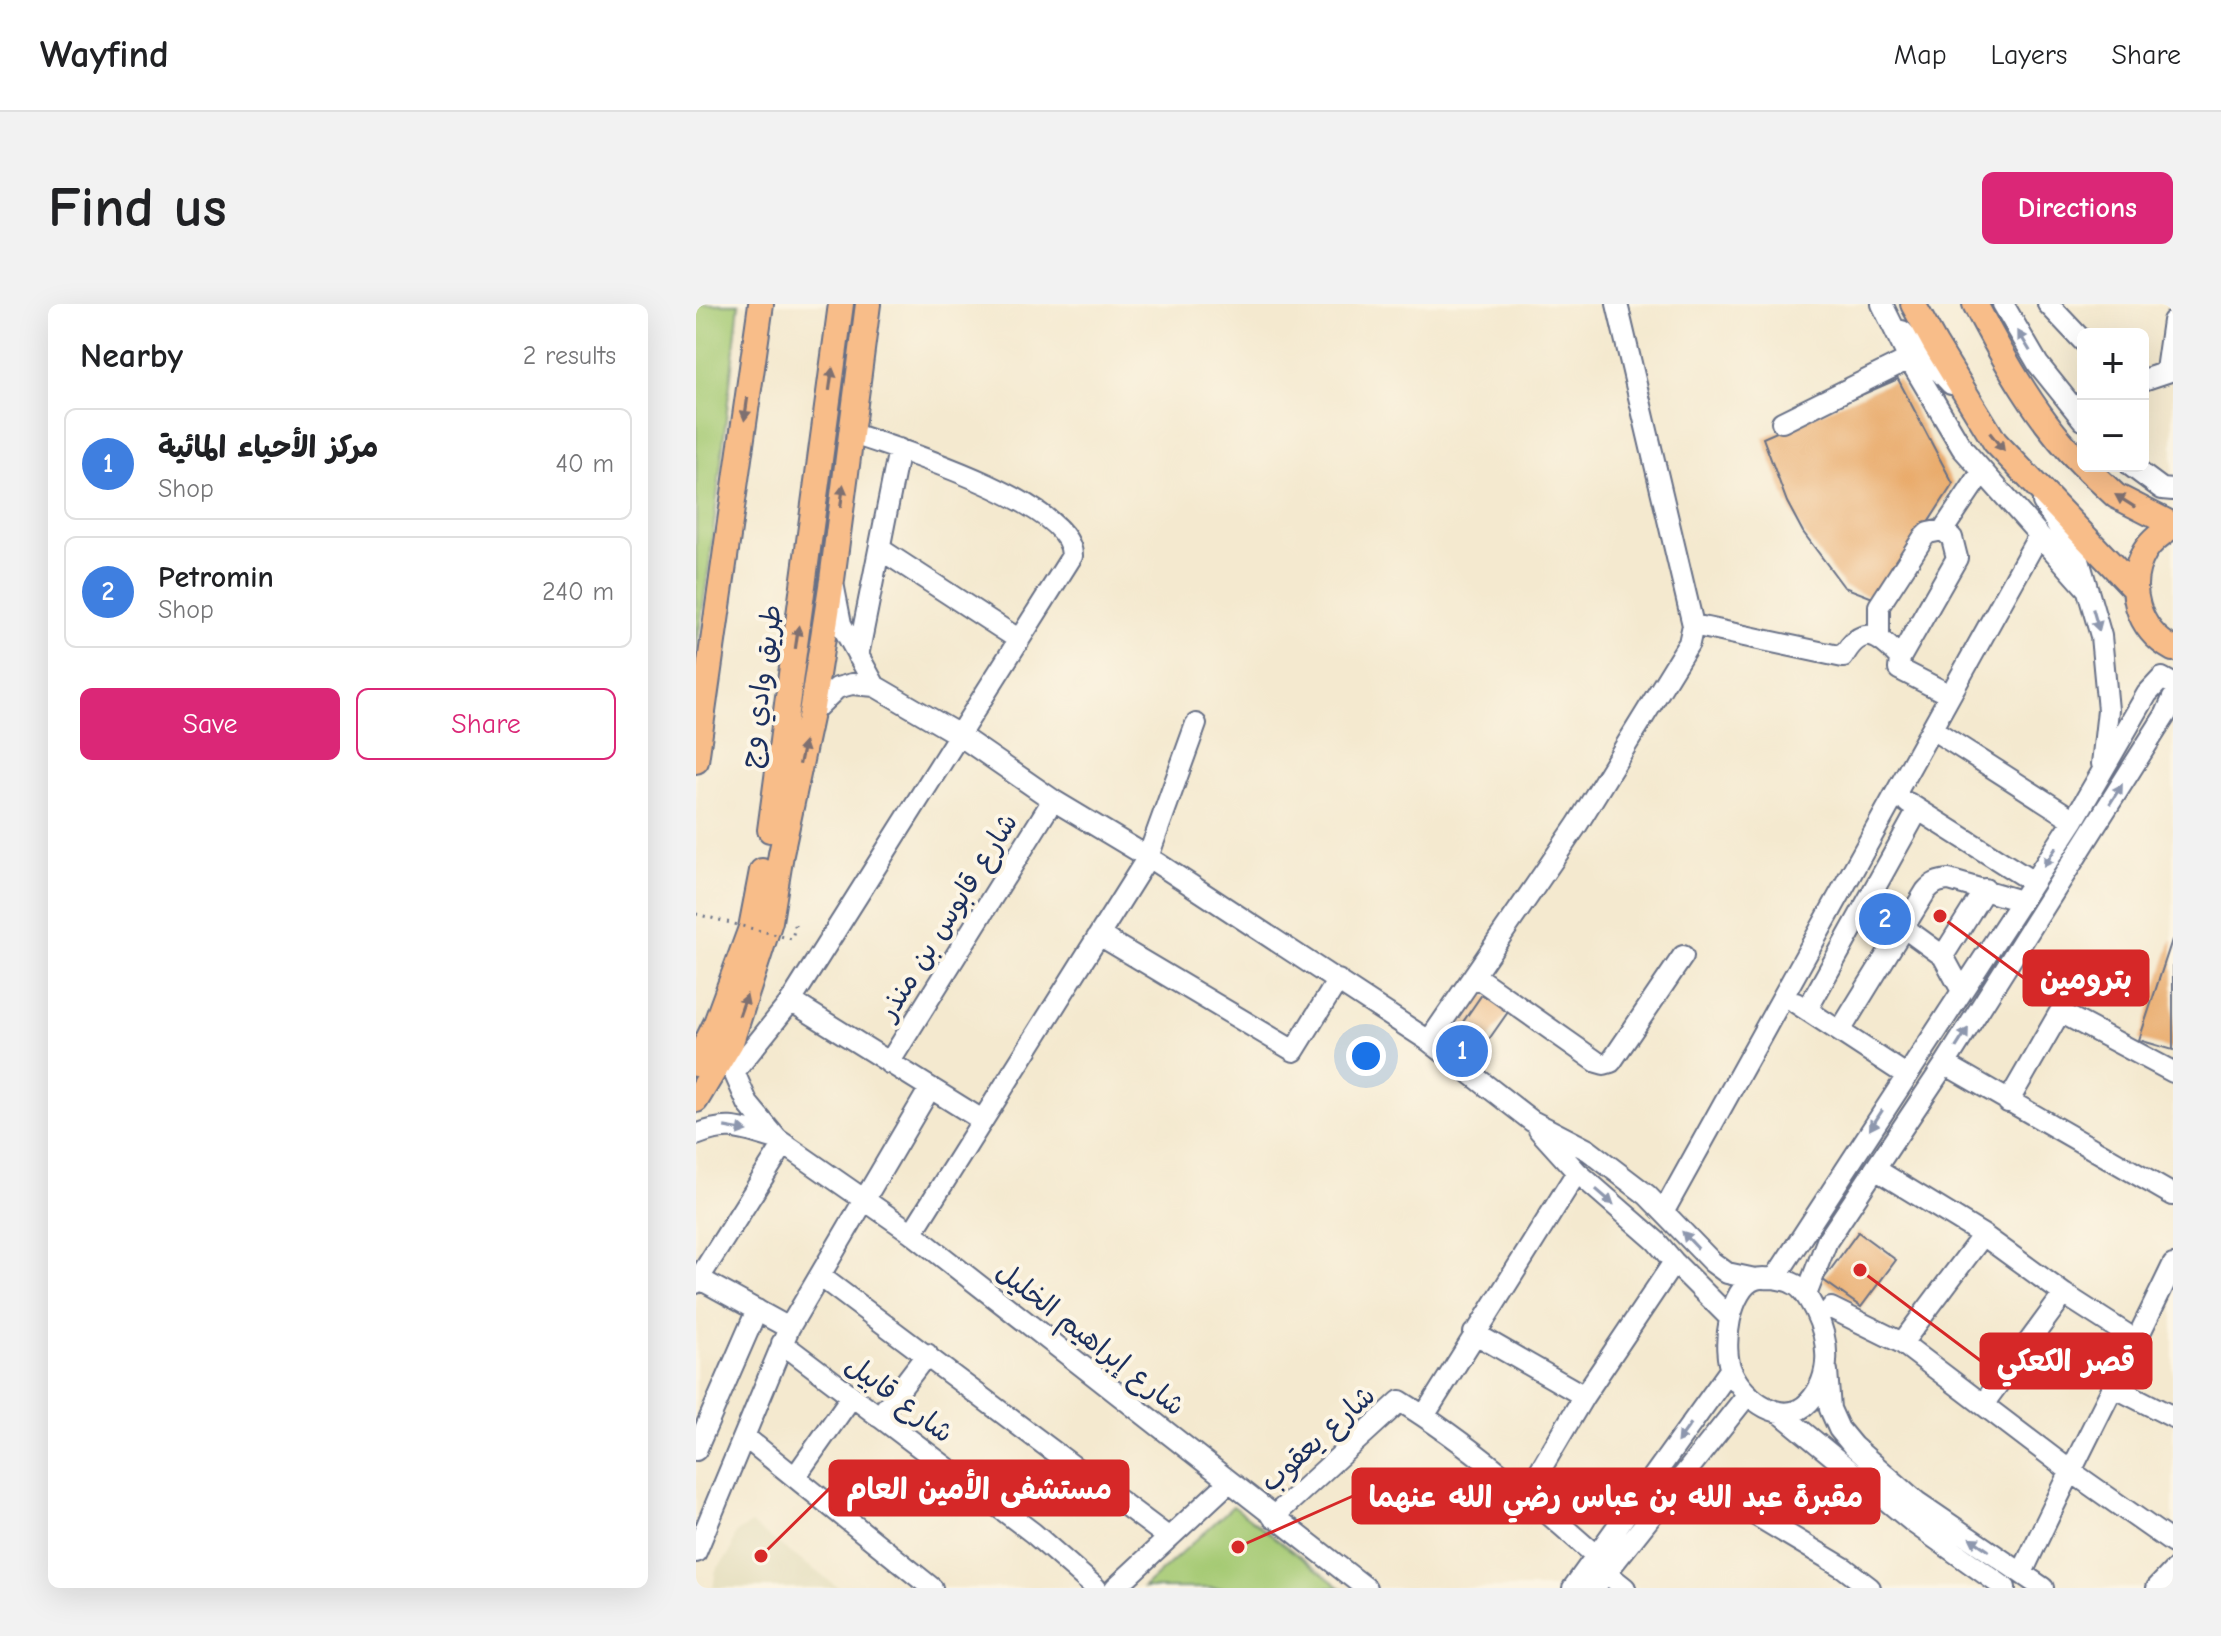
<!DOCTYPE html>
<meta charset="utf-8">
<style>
:root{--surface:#fff;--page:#f2f2f2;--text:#202124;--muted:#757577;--line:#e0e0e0;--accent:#db2777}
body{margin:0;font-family:"Comic Neue","Playpen Sans Arabic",sans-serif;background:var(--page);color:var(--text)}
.controls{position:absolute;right:24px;top:24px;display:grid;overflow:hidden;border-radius:12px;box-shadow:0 8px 32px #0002}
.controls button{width:72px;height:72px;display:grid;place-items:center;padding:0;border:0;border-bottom:2px solid var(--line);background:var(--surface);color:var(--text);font:40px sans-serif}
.you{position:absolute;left:670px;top:752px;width:28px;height:28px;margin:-20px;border:6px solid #fff;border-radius:50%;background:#1a73e8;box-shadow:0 0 0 12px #1a73e833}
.badge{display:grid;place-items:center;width:52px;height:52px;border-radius:50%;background:var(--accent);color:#fff;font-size:26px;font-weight:700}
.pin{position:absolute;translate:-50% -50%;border:4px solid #fff;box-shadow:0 2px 8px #0006}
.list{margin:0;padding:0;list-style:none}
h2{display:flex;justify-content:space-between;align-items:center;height:104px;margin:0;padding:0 32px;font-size:34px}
h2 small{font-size:26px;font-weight:400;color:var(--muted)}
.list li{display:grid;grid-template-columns:52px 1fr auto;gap:24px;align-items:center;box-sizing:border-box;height:112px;margin:0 16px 16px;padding:0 16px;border:2px solid var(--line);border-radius:12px}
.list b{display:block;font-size:30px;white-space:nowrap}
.list p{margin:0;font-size:26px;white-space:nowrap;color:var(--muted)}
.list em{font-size:26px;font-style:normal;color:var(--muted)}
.actions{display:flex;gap:16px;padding:24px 32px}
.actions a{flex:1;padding:18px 0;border:2px solid var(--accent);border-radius:12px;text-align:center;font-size:28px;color:var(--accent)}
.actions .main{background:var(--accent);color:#fff}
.map{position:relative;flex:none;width:1477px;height:1284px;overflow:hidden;border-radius:12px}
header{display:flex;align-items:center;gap:48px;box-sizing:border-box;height:112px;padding:0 40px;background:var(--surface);border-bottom:2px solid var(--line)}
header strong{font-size:38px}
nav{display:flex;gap:44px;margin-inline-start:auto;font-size:28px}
.intro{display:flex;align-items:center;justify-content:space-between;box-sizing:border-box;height:192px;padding:0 48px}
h1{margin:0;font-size:56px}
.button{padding:20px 36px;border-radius:12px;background:var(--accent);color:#fff;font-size:28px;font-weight:700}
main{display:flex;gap:48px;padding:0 48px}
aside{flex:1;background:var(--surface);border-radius:12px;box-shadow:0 8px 32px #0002}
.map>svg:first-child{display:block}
.built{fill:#e2dcba}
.green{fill:#a6ca74;stroke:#607c69;stroke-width:2}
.building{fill:#e9ab6c}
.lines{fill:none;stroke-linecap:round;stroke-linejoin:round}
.minor-casing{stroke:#677086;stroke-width:24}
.major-casing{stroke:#677086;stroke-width:28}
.minor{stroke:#fff;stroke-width:20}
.major{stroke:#f8bd89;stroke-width:24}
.path-bridge{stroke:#677086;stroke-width:3;stroke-dasharray:2 6;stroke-linecap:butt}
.oneway{fill:#8d97ae}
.oneway2{fill:#7e6f71}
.labels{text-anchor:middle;stroke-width:8;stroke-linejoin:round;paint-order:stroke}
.street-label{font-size:28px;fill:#1b2f5e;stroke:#fcf5e5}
.leader{fill:none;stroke:#d62828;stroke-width:3}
.callout-dot{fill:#d62828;stroke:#fcf5e5;stroke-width:3}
.callout{fill:#d62828;stroke:#d62828;stroke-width:3}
.callout-label{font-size:30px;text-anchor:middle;font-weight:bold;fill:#fff}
</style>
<header>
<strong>Wayfind</strong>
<nav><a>Map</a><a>Layers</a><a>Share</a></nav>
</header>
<div class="intro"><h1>Find us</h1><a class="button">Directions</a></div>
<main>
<aside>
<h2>Nearby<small>2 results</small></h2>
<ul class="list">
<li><span class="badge" style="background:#3f7fe0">1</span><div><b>مركز الأحياء المائية</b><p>Shop</p></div><em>40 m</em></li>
<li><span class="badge" style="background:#3f7fe0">2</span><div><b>Petromin</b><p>Shop</p></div><em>240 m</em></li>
</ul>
<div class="actions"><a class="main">Save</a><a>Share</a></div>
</aside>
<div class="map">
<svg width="1477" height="1284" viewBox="0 0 1477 1284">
<rect width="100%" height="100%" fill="#fcf5e5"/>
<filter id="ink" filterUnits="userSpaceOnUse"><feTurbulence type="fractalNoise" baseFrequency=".0125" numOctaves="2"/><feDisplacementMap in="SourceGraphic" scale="16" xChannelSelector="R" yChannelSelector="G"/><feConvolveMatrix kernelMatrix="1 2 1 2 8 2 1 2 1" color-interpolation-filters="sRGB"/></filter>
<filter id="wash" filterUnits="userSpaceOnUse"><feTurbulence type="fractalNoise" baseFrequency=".006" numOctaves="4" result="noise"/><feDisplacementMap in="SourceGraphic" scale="32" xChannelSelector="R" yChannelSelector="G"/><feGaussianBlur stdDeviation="1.8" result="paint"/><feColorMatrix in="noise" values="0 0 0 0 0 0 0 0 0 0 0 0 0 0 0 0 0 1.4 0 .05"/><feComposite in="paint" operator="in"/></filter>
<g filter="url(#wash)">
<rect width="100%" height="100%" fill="#f4e9cf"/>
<path class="built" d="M55,1220L143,1284H17L20,1266L34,1249L40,1229Z"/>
<path class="green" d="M0,0H43L14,256L0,348Z
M537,1202L645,1284H447Z"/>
<g id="blocks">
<path class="building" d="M1202,75L1257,180L1182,296L1148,283L1107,228L1091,198L1067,134Z
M1476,636H1477V746L1443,736Z
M787,689L812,708L777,758L751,741Z
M1162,928L1200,956L1165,1003L1127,976Z"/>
</g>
</g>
<g filter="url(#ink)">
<use href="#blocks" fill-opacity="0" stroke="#677086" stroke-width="2"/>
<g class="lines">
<defs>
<path id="minor" d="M1186,0L1213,55L1266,144L1392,286
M1307,0L1342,60L1387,116
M1352,0L1387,37
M1206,27L1255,80
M1470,66L1477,17
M1447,76L1477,66
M1086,118L1213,55
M1435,162L1466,185L1477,186
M1347,198L1383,256L1405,332L1412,406L1406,460
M184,245L322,335
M138,284L145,320L179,382
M997,321L1147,353C1166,319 1183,331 1204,354L1203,365L1254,391
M1183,333V302L1227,234L1232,229L1247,226L1286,168
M162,352L203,145
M1204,354L1261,254L1256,234L1247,226
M115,409L141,384L156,380L179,382L263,431L357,496L452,553L733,737L836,817L892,846L951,891L1016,958L1031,969L1059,975
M1236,425L1378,516
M1212,499L1337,578
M1207,623L1247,652L1266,687
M403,631L598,747L642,676
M1247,652L1289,585
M779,672L901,758L908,760L915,758L987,652
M95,697L286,816
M1100,699L1210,771
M1111,706L1222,506
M1144,727L1230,587C1237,579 1242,577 1253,576L1325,597
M733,737L881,521L993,339L997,321L921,0
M37,757L38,768L52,800L81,835L216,929L670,1284
M193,759L357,496
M1249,760L1477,891
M38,768L95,697L376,252C377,199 199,144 154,129
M1312,798L1364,708L1477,768
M843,826L881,868L960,937L978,958L1034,1014
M0,831C34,817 47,826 81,835
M1179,865L1287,931L1368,990L1441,1037
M968,907L1343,231
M216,929L452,553L500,420
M124,972L473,1234
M2,974L93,1024
M1079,974L1378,516L1451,390L1466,374L1477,380
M1079,974C1084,976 1091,976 1096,979C1107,983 1114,997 1119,1007C1133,1036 1137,1072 1113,1098C1088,1125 1048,1095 1036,1068C1025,1046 1033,983 1060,975C1065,973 1073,975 1079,974Z
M0,979L88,840
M1110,991L1131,937L1249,760L1470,410L1477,394
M1135,1004L1206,1039L1373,1166L1477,1239
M778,1029L888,1092
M86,1039L337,1229L400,1284
M1206,1039L1287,931
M1131,1067L1134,1105L1143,1125L1157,1142L1221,1198L1347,1284
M1416,1082L1477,1113
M1288,1099L1368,990
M1083,1108L1218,1219L1309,1284
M728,1112L881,868
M183,1113L231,1050
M49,1133L236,1284
M0,1146L61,1006
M99,1173L156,1092
M830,1190L888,1092L978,958
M1046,1203L1148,1264L1174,1284
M577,1213L704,1097C774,1140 837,1196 899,1251
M0,1248L93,1024L234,784
M909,1268L929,1284
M1326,1269C1374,1165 1428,1064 1477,961
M419,1284L533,1178
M877,1284L1034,1066
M898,1284L1052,1090
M1461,1284L1477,1267"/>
<path id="major" d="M1217,0L1239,40L1299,138L1438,284
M1279,0C1307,54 1343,119 1387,161
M1388,162L1420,192L1477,221
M1477,222C1466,229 1456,236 1449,247C1428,282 1442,327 1477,345
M0,457L65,0
M74,526L145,0
M0,760L20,719L55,624L66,567
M0,796L35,738L74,617L85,550L115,409L136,276L172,0"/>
</defs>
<use href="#minor" class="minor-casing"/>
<use href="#major" class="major-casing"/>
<use href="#minor" class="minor"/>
<use href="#major" class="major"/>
<path class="path-bridge" d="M0,610L96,635L100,617"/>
</g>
<defs><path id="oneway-solid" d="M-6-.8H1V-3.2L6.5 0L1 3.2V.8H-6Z" transform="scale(2)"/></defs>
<g class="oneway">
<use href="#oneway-solid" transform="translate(1328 37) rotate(-121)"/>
<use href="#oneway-solid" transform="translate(1400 316) rotate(74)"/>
<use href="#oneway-solid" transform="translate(1420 490) rotate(-58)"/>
<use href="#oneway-solid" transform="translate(1354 553) rotate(123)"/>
<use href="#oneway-solid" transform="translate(1266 734) rotate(-58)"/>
<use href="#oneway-solid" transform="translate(1180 816) rotate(123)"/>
<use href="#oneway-solid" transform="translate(40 825) rotate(10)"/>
<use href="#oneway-solid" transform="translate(909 893) rotate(41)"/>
<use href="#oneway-solid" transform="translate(994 936) rotate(-133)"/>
<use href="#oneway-solid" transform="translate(988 1129) rotate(126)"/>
<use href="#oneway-solid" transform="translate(1283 1240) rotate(-146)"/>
</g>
<g class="oneway2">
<use href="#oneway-solid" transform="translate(135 75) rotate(-82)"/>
<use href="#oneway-solid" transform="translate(50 105) rotate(98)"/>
<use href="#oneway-solid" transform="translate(1301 138) rotate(52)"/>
<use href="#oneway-solid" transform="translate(146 192) rotate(-83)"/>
<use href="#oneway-solid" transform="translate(1429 197) rotate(-148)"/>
<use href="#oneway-solid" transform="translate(101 333) rotate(-82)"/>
<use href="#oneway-solid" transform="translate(106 449) rotate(-78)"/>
<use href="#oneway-solid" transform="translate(47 701) rotate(-71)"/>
</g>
</g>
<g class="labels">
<g class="street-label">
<text transform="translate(64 382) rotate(-82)" y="10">طريق وادي وج</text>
<text transform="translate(251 612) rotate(-58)" y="10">شارع قابوس بن منذر</text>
<text transform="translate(395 1034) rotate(38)" y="10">شارع إبراهيم الخليل</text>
<text transform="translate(204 1094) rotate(37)" y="10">شارع قابيل</text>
<text transform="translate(621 1134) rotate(-42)" y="10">شارع يعقوب</text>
</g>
</g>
<path class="leader" d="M1244 612L1328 674M1164 966L1285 1057M65 1252L134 1184M542 1243L657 1192"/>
<g class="callout-dot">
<circle cx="1244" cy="612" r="8"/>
<circle cx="1164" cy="966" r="8"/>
<circle cx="65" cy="1252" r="8"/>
<circle cx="542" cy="1243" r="8"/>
</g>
<g class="callout">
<rect x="1328" y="647" width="124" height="54" rx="8"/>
<rect x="1285" y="1030" width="170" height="54" rx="8"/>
<rect x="134" y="1157" width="298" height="54" rx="8"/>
<rect x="657" y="1165" width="526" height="54" rx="8"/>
</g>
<g class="callout-label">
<text x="1390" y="685">بترومين</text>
<text x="1370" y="1067">قصر الكعكي</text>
<text x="283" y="1195">مستشفى الأمين العام</text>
<text x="920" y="1203">مقبرة عبد الله بن عباس رضي الله عنهما</text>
</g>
</svg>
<div class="controls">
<button>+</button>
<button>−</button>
</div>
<div class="you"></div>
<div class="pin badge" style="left:766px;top:747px;background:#3f7fe0">1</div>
<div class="pin badge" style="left:1189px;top:615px;background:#3f7fe0">2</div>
</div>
</main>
